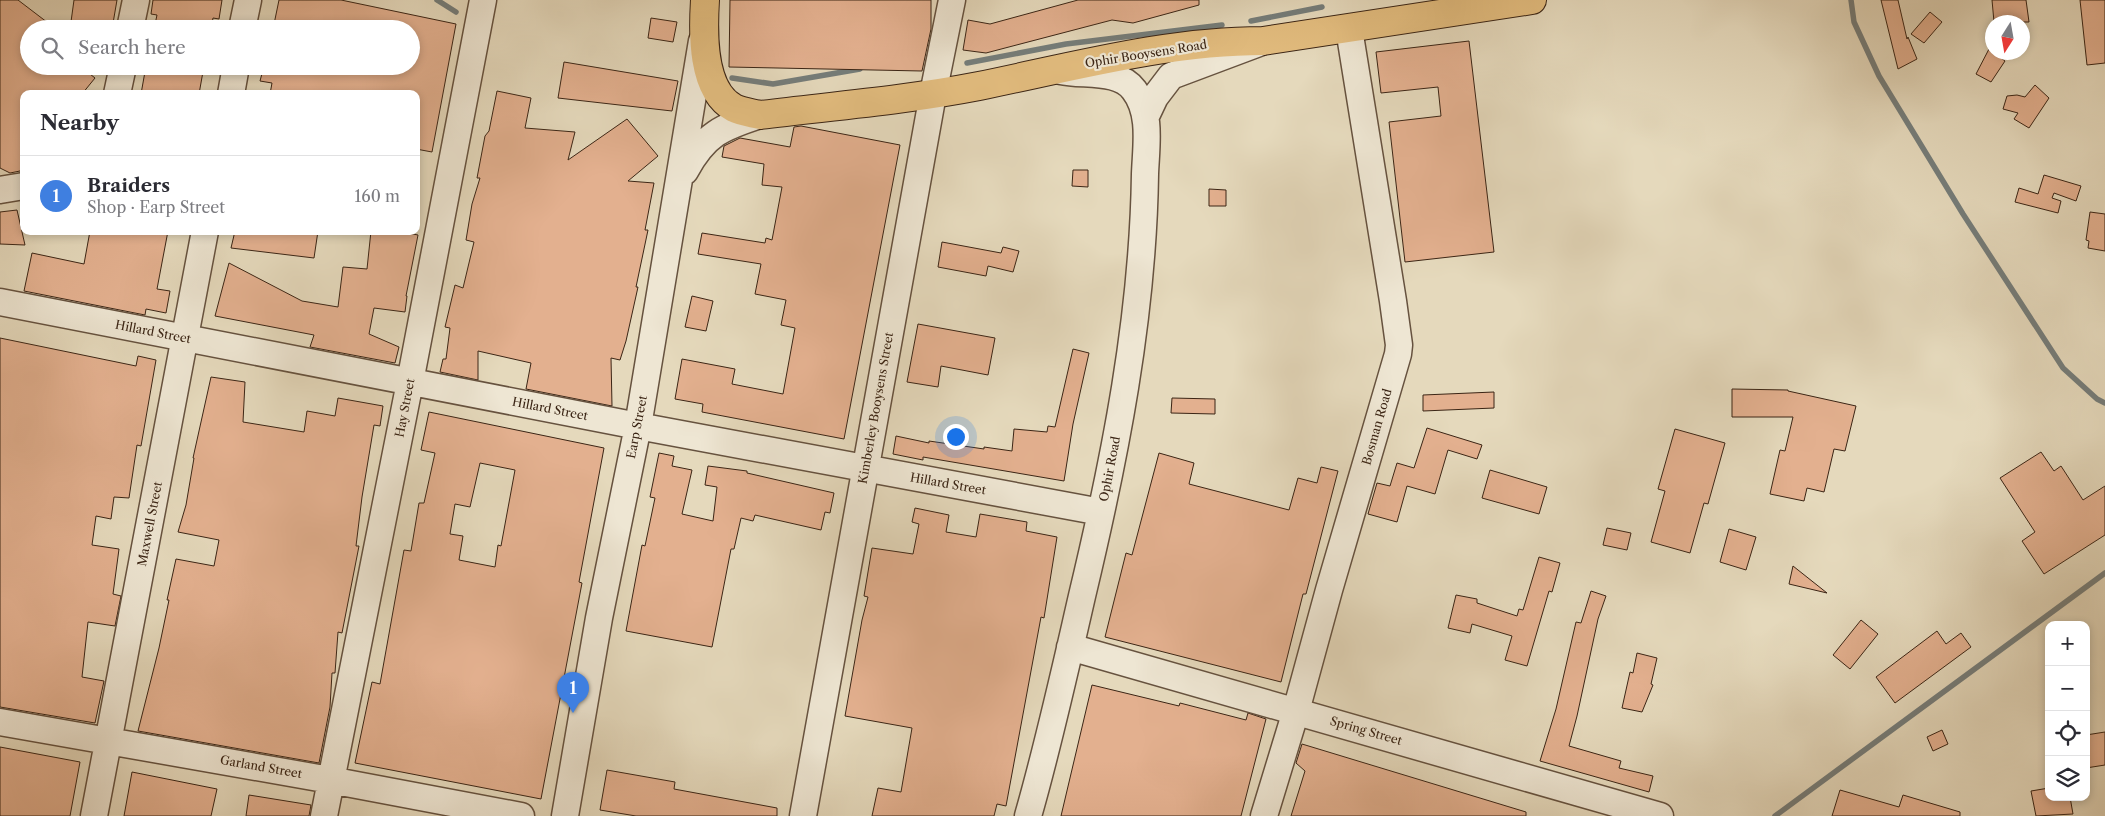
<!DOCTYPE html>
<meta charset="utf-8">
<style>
:root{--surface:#fff;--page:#f2f2f3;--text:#2b2b33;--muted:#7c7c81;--line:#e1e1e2;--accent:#b45309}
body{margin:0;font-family:"Libre Caslon Text",serif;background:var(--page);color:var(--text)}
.controls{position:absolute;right:15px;bottom:15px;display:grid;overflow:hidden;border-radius:10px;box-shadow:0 2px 8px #0003}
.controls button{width:45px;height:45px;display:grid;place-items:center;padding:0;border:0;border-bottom:1px solid var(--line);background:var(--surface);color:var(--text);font:25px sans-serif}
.compass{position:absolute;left:1985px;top:15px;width:45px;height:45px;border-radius:50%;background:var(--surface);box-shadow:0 2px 8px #0003;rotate:191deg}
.you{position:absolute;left:955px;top:436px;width:18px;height:18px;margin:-12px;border:4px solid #fff;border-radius:50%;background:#1a73e8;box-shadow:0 0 0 8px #1a73e833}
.badge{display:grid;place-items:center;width:32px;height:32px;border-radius:50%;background:var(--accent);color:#fff;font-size:16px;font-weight:700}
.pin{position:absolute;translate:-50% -41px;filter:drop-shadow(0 1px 2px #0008)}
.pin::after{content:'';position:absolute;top:26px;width:18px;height:15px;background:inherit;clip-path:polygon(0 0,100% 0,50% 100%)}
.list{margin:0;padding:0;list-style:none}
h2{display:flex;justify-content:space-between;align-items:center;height:65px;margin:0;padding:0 20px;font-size:21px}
h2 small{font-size:16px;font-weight:400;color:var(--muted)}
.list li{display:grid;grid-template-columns:32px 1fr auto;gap:15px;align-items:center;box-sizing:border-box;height:80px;padding:0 20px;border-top:1px solid var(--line)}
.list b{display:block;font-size:19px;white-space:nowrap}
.list p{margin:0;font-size:16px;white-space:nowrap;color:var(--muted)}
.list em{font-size:16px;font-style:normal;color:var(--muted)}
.icon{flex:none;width:28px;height:28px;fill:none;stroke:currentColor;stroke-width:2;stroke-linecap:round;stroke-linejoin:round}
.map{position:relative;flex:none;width:2105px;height:816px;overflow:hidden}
.search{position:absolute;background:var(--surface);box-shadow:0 2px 8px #0003;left:20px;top:20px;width:400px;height:55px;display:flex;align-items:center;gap:12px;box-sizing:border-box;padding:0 18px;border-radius:28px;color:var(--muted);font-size:19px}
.panel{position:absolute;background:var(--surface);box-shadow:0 2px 8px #0003;left:20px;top:90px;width:400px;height:145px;border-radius:10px}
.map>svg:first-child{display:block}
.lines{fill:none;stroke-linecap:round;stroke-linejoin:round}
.stream{stroke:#757d7a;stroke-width:5.5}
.building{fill:#e3b08f;stroke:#3b2515;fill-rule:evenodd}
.minor-casing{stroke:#66523f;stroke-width:29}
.major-casing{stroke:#3b2515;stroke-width:30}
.minor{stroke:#eee6d3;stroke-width:26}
.major{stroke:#e2bc7e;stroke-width:28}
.labels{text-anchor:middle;stroke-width:4.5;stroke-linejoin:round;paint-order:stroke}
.street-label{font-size:12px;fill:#3b2515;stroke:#eee6d3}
</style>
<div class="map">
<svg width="2105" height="816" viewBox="0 0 2105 816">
<rect width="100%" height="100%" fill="#e5d9bc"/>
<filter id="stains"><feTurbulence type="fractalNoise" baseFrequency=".004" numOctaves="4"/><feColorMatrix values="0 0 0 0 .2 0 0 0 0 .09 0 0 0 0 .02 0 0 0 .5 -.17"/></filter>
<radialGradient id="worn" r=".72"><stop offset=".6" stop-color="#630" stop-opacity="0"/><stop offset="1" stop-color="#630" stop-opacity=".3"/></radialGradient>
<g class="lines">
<path class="stream" d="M437,0L456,12
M1851,0L1854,22L1879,76L1963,214L2063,368L2097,399L2105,403
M1251,21L1322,7
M967,63L1066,44L1222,25
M732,78L773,84L860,69
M1775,816L2105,573"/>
</g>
<path class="building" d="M0,0H18L56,29H29V66H80L95,78L82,94H24V166L20,171L10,173L0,168Z
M74,0H117L112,29H70Z
M153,0H222L219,19L213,18L211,29H154L157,15L151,14Z
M279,0H341L456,24L432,152L416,149V94H270L272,83L260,81L264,66H411V29H273Z
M730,0H931V29L922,71L729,67Z
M1078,0H1199V5L1133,23L1112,20L986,53L963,50L968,20L990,24Z
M1881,0H1898L1907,39L1908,37L1917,59L1898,69Z
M1992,0H2026L2029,22H1994Z
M2080,0H2105V63L2087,65Z
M1930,12L1942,22L1924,43L1911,34Z
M651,18L677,22L673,42L648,38Z
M1469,41L1494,252L1405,262L1389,122L1441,116L1438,87L1381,93L1376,52Z
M1989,49L2005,61L1991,82L1976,74Z
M564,62L678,81L672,111L558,98Z
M146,66H204L199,94H141Z
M2035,85L2049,98L2029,128L2014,119L2018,113L2003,109L2007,96L2017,95L2025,97Z
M497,91L531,98L525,128L575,132L568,160L627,119L658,156L628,181L654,183L645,230H648L636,287H638L626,341L620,360L611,358L612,406L526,389L531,363L478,351V380L440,372L443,359H446L450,328L445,327L455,285L463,288L474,242L466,240L472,204L480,178H477L485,136L489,131Z
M801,126L900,145L844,439L702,412L703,404L675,399L682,359L735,369L732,384L783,394L795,328L781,325L786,300L755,294L761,264L698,254L702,233L765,243L766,238L772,240L782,187L762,185L764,164L722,157L724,146L740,138L790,147L794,127Z
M1073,170H1088V187L1072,186Z
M2044,175L2081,186L2076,201L2054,193L2052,198L2061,201L2058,213L2015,202L2019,188L2038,194Z
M1209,189L1226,190V206H1209Z
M17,210L25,245L0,244V212Z
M2090,212L2105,214V251L2088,248L2089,241L2086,240Z
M90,231H168L157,289L170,291L166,313L146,309L145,315L24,291L32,253L84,264Z
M235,231H318L314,258L231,248Z
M371,231H398L418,235L406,296H407L405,312L374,308L369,334L399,347L395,363L310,347L314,335L215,316L229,263L302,301L338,307L343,267L367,269Z
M942,242L1001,253L1003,247L1019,251L1013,272L988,266L986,276L938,267Z
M692,296L713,301L706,331L685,327Z
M918,324L995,338L988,375L941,366L938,387L907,382Z
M0,338L136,366L138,356L156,360L141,446L137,445L129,498L114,497L111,519L96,516L92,545L119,549L113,594L121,596L115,626L88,622L82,677L104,681L95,723L0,707Z
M1073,349L1089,353L1073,424L1064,481L923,457V460L893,454L896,436L929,443V441L984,449V447L1012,451L1014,429L1047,432L1048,426L1055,427Z
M211,377L245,382L243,422L304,432L307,411L335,416L338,398L383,406L380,426L374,425L362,497L356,546H359L342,633L338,632L335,673H332L330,707L319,763L138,731L159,648L169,600H167L176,559L214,566L219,540L178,532L186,505L194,458H193Z
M1732,389L1788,390V391L1856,406L1845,451L1834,449L1824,492L1807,488L1804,501L1770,494L1780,450L1785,451L1793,417H1732Z
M1494,392V408L1423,411V395Z
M1172,398L1215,399V414L1171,413Z
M429,412L604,448L579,582L582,583L541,799L355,763L372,682L380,684L404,550L411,551L419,503H424L435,453L421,450ZM480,463L515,470L501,546L498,545L495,567L459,560L463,536L450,534L455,504L470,507Z
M1427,428L1482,445L1477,459L1448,450L1435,494L1407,486L1397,522L1368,514L1377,483L1390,486L1397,463L1414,468Z
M1675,429L1725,443L1708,504L1704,503L1690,553L1651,542L1665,491L1658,489Z
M2041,452L2054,471L2061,466L2083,500L2105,486V535L2044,574L2022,541L2035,532L2000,478Z
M659,453L674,456L672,466L692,470L682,514L713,521L717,487L705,485L708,466L747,471V473L834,493L830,513L825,512L821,530L755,515L753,521L741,518L734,549H731L712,647L626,631L642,545L645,546L655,498L650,497Z
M1159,453L1194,463L1189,484L1289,510L1298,478L1317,483L1321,467L1338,471L1306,594H1303L1281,682L1105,637L1126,553L1132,555Z
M1490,470L1547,487L1539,514L1482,498Z
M915,508L949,515L946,532L976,537L980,514L1027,522L1026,531L1057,537L1044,618L1041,617L1006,806L997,804L994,816H872L878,788L901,792L912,728L845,716L862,620L868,597L864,596L872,548L913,554L919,524L912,522Z
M1607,528L1631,533L1627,550L1603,545Z
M1729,529L1756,537L1746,570L1720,562Z
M1539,557L1560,563L1552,592L1549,591L1527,666L1505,660L1512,636L1472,624L1470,633L1448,628L1456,595L1477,599V603L1517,616L1519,609L1523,610Z
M1793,566L1827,593L1789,584Z
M1591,591L1606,596L1598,619L1577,716L1569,746L1621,761L1619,768L1653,776L1649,792L1540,761L1556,709L1576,622L1581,623Z
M1861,620L1878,634L1850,669L1833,655Z
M1937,631L1946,644L1961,633L1971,647L1895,703L1876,677Z
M1637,653L1657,658L1651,684L1653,685L1642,712L1622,708L1630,672L1633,673Z
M1092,685L1179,706L1180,703L1246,720L1248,713L1266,719L1241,816H1061Z
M1942,730L1948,744L1933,751L1927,737Z
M2105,732V765L2086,768V735Z
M1302,744L1526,812V816H1291L1305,771L1296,763Z
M0,747L80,762L70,816H0Z
M607,770L675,782L674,789L777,808V816H636L600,810Z
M132,772L217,789L211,816H124Z
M2049,788V797H2070L2073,814L2036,816L2031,791Z
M1840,790L1899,807L1903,795L1960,812V816H1832Z
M249,795L311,805L309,816H246Z"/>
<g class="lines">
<defs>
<path id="minor" d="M130,29L136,0
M242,29L248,0
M117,94L123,66
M231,94L236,66
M1146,116L1155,97L1171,76L1259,43
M685,171C705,134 722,127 760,115
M0,190L24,186
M0,302L638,426L1101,512
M1070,647L1660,816
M0,722L330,780L521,816
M94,816L205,231
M324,816L410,382L483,0
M565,816L599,618L638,426L702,41
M803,816L933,94L952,0
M1028,816C1049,743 1065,670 1082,596C1115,458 1143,317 1145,174C1146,146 1152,113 1134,90C1119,69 1084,76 1061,71
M1264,816L1296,711L1329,590L1398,354L1399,345L1393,301L1349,29"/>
<path id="major" d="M705,0C703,32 701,90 734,108C742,112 752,113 760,115C833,106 907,100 979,86C1072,67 1167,41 1263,41L1532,0"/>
</defs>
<use href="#minor" class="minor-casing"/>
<use href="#major" class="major-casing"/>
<use href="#minor" class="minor"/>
<use href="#major" class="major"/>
</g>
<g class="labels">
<g class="street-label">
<text transform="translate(1146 54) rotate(-9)" y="4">Ophir Booysens Road</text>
<text transform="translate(153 332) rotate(11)" y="4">Hillard Street</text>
<text transform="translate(405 408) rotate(-79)" y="4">Hay Street</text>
<text transform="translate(876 408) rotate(-80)" y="4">Kimberley Booysens Street</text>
<text transform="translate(550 409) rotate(11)" y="4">Hillard Street</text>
<text transform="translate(637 427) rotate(-79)" y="4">Earp Street</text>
<text transform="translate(1377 427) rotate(-74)" y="4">Bosman Road</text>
<text transform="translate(1110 469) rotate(-79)" y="4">Ophir Road</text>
<text transform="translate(948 484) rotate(10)" y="4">Hillard Street</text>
<text transform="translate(150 524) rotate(-79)" y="4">Maxwell Street</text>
<text transform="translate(1366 731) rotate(16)" y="4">Spring Street</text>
<text transform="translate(261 767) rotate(10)" y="4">Garland Street</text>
</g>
</g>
<rect width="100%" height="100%" filter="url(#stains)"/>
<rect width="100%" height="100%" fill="url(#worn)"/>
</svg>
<div class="controls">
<button>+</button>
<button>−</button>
<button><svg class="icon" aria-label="locate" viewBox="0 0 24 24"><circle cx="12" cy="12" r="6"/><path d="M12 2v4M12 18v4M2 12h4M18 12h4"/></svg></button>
<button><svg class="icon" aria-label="layers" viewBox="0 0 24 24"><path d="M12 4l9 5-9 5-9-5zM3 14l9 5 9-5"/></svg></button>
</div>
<svg class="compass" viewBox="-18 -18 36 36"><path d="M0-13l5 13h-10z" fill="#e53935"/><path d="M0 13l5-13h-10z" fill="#7c7c81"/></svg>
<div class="you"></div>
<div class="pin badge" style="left:573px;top:713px;background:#3f7fe0">1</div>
<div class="search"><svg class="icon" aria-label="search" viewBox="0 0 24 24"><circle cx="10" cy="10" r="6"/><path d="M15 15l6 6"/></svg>Search here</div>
<section class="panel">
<h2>Nearby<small></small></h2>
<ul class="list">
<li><span class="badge" style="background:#3f7fe0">1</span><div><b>Braiders</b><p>Shop · Earp Street</p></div><em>160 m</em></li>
</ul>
</section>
</div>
